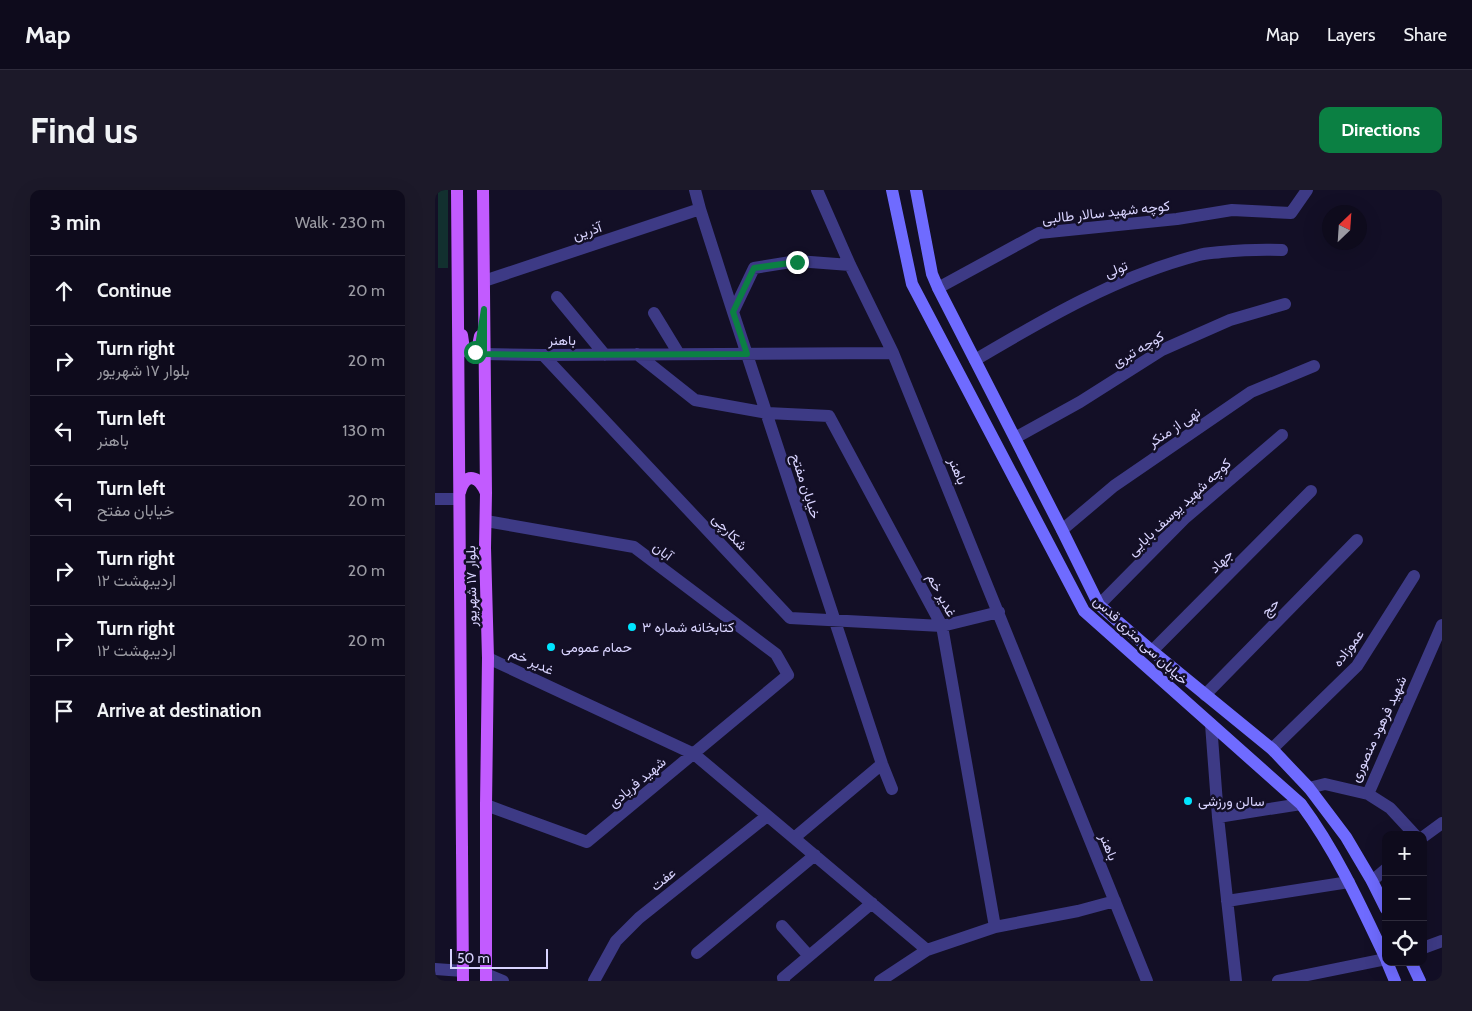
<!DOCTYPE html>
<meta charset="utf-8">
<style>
:root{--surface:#0e0b1c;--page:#1c1929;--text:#f1f3f6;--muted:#9b9ba3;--line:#2e2b3b;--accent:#0b8043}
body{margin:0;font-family:Cabin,Vazirmatn,sans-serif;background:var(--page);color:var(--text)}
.controls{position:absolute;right:15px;bottom:15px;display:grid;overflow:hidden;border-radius:10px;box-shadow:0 5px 20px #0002}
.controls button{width:45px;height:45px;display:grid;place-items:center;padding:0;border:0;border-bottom:1px solid var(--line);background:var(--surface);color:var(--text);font:25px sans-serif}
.compass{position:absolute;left:887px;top:15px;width:45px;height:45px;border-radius:50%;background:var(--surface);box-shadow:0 5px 20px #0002;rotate:25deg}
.scale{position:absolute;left:15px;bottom:12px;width:98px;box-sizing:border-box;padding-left:5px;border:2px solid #d9d4ff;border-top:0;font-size:14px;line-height:18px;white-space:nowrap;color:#d9d4ff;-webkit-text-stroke:4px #130f26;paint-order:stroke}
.stop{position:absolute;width:15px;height:15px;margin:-11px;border:4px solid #0b8043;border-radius:50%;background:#fff}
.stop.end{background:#0b8043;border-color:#fff;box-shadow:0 1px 5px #0008}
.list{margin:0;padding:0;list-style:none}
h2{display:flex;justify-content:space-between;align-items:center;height:65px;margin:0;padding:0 20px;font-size:21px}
h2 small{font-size:16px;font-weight:400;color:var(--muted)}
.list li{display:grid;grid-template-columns:32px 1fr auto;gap:15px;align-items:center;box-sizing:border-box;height:70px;padding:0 20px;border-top:1px solid var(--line)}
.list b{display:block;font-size:19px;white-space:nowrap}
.list p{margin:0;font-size:16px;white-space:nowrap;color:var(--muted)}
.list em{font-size:16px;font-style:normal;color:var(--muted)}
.icon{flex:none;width:28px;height:28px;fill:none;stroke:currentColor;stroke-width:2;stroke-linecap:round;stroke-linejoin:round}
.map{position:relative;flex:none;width:1007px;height:791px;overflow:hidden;border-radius:10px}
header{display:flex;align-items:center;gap:30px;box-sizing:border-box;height:70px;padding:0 25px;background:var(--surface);border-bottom:1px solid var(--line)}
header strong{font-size:24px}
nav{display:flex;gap:28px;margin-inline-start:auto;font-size:18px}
.intro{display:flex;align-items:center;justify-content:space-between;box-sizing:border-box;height:120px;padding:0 30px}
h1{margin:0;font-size:35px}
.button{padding:12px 22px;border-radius:10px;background:var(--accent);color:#fff;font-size:18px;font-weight:700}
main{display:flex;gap:30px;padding:0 30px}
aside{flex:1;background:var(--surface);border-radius:10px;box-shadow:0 5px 20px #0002}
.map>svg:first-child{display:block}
.green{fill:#12302f}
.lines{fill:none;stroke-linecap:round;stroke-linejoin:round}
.minor{stroke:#3d3a85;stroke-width:12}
.secondary{stroke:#6f6bff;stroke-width:12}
.primary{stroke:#c25bff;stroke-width:12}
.route{stroke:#0b8043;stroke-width:6}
.poi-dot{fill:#00e5ff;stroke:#130f26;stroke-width:2}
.labels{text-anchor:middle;stroke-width:5;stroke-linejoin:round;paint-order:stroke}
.street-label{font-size:14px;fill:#d9d4ff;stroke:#130f26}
.poi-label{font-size:14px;fill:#d9d4ff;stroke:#130f26;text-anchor:start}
</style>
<header>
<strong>Map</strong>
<nav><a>Map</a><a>Layers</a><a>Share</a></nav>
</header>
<div class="intro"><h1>Find us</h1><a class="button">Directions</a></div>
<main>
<aside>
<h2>3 min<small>Walk · 230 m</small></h2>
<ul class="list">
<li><svg class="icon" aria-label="ahead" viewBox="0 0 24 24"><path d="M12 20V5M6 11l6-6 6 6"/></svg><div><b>Continue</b></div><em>20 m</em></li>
<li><svg class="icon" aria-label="right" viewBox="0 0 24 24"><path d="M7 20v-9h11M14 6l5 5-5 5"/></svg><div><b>Turn right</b><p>بلوار ١٧ شهریور</p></div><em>20 m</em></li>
<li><svg class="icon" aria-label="left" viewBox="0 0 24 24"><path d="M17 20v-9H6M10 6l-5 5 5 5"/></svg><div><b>Turn left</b><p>باهنر</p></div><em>130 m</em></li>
<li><svg class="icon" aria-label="left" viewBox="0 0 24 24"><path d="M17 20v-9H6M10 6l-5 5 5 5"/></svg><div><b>Turn left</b><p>خیابان مفتح</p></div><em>20 m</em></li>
<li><svg class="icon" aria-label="right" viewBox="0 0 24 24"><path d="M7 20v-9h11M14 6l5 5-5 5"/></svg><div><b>Turn right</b><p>۱۲ اردیبهشت</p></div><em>20 m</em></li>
<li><svg class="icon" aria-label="right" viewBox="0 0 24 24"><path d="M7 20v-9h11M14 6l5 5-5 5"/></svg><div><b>Turn right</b><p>۱۲ اردیبهشت</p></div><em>20 m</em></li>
<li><svg class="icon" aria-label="arrive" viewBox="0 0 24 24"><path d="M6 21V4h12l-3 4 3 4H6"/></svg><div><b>Arrive at destination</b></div></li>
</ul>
</aside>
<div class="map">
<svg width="1007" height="791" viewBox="0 0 1007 791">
<rect width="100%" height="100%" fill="#130f26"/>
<path class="green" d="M3,0H13V78H3Z"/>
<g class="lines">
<path class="minor" d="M260,0L265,19L298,122L447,574L457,599
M382,0L415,75L458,163L712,791
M49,91L265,19
M503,98L604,43L742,29L797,20L856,23L872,0
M122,107L170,165
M298,122L319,78L362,71L415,75
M219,123L244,164
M49,164L108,165L458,163
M202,164L260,210L332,223L394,226L507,436L560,737
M108,165L355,428L507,436L564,422
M540,170C611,128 683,86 764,65C771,63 779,63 786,62C807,60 827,59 847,60
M580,248L645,212L727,160L795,130L850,114
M0,309H24
M627,340L679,296L816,202L879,176
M664,415L749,329L847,245
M717,461L876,301
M53,468L259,564L492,760
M770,505L922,350
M776,534L783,627L801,791
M837,559L922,476L979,386
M874,598L890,594L933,604L1007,435
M933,604L955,618L980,645
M51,615L152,652L353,485L341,464L199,357L51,331
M783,627L866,614
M988,647L1007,633
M359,648L447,574
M937,691L951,679
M792,711L914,692
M347,736L374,766
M988,758L1007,751
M262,763L380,665
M0,779L28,781
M51,784L68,791
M159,791L181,751L204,728L332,626
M349,791L348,788L437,713
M445,791L492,760L560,737L643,721L680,711
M843,791L951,769"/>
<path class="secondary" d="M457,0L477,94L649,421L866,614C901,661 926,716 951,769
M481,0L497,84L503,98L627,340L664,415L717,461L837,559L874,598L911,647L937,691L951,719
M952,772L960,791
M976,772L985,791"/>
<path class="primary" d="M22,0L28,791
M48,0L51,303L50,358L53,468L51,615V791
M27,145L29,159L35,163L40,162L43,156L45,146
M25,302C31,281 44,286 51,303"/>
</g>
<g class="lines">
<path class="route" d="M40,162L43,156L49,119V164L108,165L312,164L298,122L319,78L362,72"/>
</g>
<g class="poi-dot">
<circle cx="197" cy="437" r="5"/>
<circle cx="116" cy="457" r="5"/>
<circle cx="753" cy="611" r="5"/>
</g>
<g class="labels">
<g class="street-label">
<text transform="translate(671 22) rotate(-6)" y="5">کوچه شهید سالار طالبی</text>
<text transform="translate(152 41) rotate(-18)" y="5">آذرین</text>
<text transform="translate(681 79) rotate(-22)" y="5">تولی</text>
<text x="127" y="155">باهنر</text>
<text transform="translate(703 159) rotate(-30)" y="5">کوچه تبری</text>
<text transform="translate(739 237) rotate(-34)" y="5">نهی از منکر</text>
<text transform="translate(523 281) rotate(68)" y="5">باهنر</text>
<text transform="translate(371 296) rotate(72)" y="5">خیابان مفتح</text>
<text transform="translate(744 317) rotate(-43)" y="5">کوچه شهید یوسف بابایی</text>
<text transform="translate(295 342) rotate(47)" y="5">شکارچی</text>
<text transform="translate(228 361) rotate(37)" y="5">آبان</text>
<text transform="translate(786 371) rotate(-45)" y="5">جهاد</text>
<text transform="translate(36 396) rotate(-91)" y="5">بلوار ١٧ شهریور</text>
<text transform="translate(507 405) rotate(62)" y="5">غدیر خم</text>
<text transform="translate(835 417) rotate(-46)" y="5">حج</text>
<text transform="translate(706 450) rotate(43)" y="5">خیابان سی متری قدس</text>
<text transform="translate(913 458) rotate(-53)" y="5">عموزاده</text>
<text transform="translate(97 471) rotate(25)" y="5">غدیر خم</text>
<text transform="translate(943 539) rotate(-65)" y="5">شهید فرهود منصوری</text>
<text transform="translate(202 592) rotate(-40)" y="5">شهید فریادی</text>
<text transform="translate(674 657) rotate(68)" y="5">باهنر</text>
<text transform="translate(228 689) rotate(-39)" y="5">عفت</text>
</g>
<g class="poi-label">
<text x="207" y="442">کتابخانه شماره ۳</text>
<text x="126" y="462">حمام عمومی</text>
<text x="763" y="616">سالن ورزشی</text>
</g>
</g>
</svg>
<div class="controls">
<button>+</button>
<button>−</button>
<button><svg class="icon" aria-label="locate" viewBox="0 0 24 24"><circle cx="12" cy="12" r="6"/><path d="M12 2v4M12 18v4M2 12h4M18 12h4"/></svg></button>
</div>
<svg class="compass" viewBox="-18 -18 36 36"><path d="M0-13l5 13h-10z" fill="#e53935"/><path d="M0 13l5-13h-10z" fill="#9b9ba3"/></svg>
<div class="scale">50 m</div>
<div class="stop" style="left:40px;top:162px"></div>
<div class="stop end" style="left:362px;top:72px"></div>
</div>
</main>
